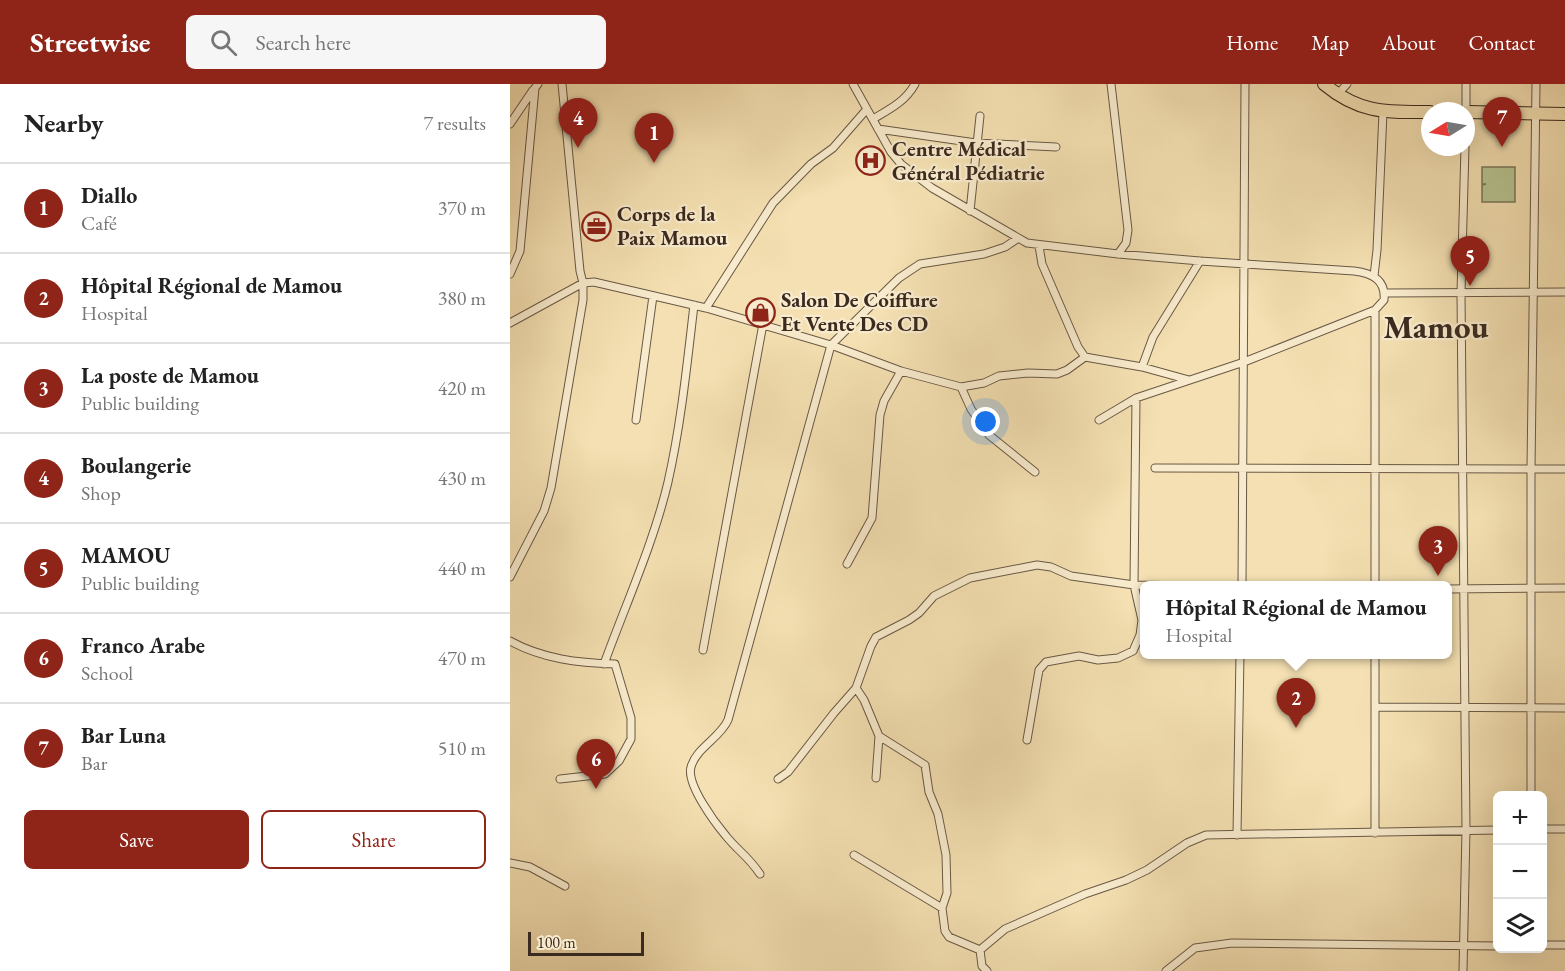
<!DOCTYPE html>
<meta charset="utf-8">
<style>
:root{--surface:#fff;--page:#f6f6f6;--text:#222;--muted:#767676;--line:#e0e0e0;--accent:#8f2418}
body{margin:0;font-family:"EB Garamond",serif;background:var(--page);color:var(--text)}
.controls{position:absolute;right:18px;bottom:18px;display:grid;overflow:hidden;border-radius:9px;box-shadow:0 6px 24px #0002}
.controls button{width:54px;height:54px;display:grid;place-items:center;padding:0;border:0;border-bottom:2px solid var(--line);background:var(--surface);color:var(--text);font:30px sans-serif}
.compass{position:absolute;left:911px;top:18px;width:54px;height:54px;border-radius:50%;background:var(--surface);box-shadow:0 6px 24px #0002;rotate:259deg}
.scale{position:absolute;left:18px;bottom:15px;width:116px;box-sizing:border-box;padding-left:6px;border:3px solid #3b2a1f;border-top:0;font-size:16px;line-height:21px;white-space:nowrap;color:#3b2a1f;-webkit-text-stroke:4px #f8ebcd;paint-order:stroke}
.you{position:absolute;left:476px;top:338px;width:21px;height:21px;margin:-15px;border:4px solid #fff;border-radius:50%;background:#1a73e8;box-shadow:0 0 0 9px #1a73e833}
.badge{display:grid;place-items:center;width:39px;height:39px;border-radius:50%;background:var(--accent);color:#fff;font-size:20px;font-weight:700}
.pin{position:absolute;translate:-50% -50px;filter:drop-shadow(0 2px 3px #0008)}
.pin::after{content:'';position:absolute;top:32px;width:21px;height:18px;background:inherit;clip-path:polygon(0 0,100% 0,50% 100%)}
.popup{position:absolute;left:630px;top:497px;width:312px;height:78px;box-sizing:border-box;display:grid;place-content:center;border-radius:9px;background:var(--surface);filter:drop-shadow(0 2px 4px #0005);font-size:20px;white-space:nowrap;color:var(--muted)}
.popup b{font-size:22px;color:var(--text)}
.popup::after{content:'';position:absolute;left:50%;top:100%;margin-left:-12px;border:12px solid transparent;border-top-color:var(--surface)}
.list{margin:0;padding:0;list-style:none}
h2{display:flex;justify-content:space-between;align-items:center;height:78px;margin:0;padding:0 24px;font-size:26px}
h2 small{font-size:20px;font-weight:400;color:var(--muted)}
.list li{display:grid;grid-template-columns:39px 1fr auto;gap:18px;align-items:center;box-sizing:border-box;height:90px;padding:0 24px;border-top:2px solid var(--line)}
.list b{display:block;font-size:22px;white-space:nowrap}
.list p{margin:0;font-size:20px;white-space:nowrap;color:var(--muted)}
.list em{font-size:20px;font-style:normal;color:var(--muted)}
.actions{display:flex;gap:12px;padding:18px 24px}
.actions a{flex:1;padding:14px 0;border:2px solid var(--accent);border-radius:9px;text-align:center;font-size:21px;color:var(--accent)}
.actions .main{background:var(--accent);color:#fff}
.icon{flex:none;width:33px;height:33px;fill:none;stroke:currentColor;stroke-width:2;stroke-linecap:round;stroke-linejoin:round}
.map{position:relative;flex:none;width:1055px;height:887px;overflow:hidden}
header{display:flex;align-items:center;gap:36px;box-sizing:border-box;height:84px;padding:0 30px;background:var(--accent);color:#fff}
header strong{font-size:28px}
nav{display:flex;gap:33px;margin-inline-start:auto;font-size:21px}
.search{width:420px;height:54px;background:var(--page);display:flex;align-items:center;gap:15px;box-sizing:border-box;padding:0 21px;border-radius:9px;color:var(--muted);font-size:22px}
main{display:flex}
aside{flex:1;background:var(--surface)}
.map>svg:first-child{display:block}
.green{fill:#b6c390;stroke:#787658;stroke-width:1.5}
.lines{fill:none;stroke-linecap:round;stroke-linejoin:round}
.street-casing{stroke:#695844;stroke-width:9}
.highway-casing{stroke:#3b2a1f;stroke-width:14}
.street{stroke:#f8ebcd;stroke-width:7}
.highway{stroke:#f4e0b2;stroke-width:12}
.labels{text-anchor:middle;stroke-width:4.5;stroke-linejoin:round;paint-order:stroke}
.poi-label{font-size:21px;font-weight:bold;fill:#3b2a1f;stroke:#f8ebcd;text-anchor:start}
.town-label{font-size:33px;font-weight:bold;fill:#3b2a1f;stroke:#f8ebcd}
</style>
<header>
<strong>Streetwise</strong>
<div class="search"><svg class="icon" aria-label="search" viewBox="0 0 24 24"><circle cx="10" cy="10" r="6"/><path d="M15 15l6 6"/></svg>Search here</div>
<nav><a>Home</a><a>Map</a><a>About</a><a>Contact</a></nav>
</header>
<main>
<aside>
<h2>Nearby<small>7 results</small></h2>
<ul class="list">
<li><span class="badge">1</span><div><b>Diallo</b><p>Café</p></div><em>370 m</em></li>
<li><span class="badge">2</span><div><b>Hôpital Régional de Mamou</b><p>Hospital</p></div><em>380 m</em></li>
<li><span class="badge">3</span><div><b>La poste de Mamou</b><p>Public building</p></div><em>420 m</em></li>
<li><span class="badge">4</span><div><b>Boulangerie</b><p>Shop</p></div><em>430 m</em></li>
<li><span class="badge">5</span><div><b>MAMOU</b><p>Public building</p></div><em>440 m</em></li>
<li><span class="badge">6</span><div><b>Franco Arabe</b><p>School</p></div><em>470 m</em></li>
<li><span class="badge">7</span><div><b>Bar Luna</b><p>Bar</p></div><em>510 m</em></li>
</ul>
<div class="actions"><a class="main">Save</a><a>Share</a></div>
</aside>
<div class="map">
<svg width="1055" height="887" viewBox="0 0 1055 887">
<rect width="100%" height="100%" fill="#f4e0b2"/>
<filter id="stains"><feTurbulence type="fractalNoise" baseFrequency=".00333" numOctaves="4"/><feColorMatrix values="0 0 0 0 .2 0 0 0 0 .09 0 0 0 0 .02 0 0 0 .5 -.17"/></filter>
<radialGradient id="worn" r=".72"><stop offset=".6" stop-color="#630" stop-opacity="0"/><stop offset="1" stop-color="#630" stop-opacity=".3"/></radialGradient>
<path class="green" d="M972,83H1005V118H972V101L976,100H972Z"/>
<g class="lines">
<defs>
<path id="street" d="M343,0L381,68L391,80L422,104L517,159L608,170L690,177L844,187C862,189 876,196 874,216L865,226L734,278L626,314L589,336
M601,0L618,146L616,159L608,170
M827,11L837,0
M956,27V0
M363,35C380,25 395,18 405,0
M0,40L23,6
M368,45L466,59L546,63
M460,127L470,32
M529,162L532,180L568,263L575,273L632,283L679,296
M0,190L10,167L25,4L28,0
M864,192L867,166L873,28
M875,209L1055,208
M196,224L263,119L301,80L323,64L357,25
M0,239L73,199L84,198L196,224L321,261L391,287L451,303L461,325L479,351L525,388
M632,283L643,253L690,177
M451,303L474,299L489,292L518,289L547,290L557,286L575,273
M126,336L143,212
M645,384L1055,385
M337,480L362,434L370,331L374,317L391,287
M0,493L34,427L41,404L73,216V199L70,187L52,0
M732,502L735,0
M865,502V226
M938,505L1055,504
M0,557C33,575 68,579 105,580L121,634V655L109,677L95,690L50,695
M193,566L253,240
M94,580C115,522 144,458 158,398C171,340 177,281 184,221
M346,604L354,616L369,652L366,694
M865,623L1055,624
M369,652L415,681L419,708L428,730L436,771L437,809L432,824L435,847L439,853L470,866
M517,656L529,586L536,578L569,572L588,576L608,574L623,567L630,551L632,536L624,501L626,314
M268,695L278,688L324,629L346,604L361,562L366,553L399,536L409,529L424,512L460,494L527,481L541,483L561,492L624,501L682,502
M1021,712V385L1026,0
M1032,745H1055
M865,749V570
M727,751L730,570
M344,771L432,824
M0,779L20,783L55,802
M250,790C238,772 228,767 216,752C205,739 176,700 181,683C186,664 210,654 218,636L321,261L389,194L410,180L474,170L495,163L507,155
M1032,861H1055
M477,887L472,882L470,866L495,845L575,810L616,796L637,786L677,759L696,751L987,746
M656,887L685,864L722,859L987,862
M953,887L956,746L951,209L955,63"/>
<path id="highway" d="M814,0C850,30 877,28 920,28
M956,28L1055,30"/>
</defs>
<use href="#street" class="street-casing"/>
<use href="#highway" class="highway-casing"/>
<use href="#street" class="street"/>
<use href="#highway" class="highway"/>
</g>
<defs>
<symbol id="hospital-ring" viewBox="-11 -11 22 22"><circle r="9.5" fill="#f8ebcd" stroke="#8f2418" stroke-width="1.5"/><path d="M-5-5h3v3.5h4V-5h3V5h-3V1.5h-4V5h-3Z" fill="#8f2418"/></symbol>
<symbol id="office-ring" viewBox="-11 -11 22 22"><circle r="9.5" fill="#f8ebcd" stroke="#8f2418" stroke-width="1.5"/><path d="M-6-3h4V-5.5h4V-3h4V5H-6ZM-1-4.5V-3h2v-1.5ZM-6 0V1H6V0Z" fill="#8f2418"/></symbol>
<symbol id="shop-ring" viewBox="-11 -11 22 22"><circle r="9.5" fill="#f8ebcd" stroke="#8f2418" stroke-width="1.5"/><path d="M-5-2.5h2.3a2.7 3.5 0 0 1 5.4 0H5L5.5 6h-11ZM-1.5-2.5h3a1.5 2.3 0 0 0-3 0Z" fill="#8f2418"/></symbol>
</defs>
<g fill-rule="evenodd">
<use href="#hospital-ring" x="344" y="60" width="33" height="33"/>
<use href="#office-ring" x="70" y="126" width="33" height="33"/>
<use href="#shop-ring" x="234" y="212" width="33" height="33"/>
</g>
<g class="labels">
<g class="poi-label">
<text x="382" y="72">Centre Médical<tspan x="382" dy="24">Général Pédiatrie</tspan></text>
<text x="107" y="137">Corps de la<tspan x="107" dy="24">Paix Mamou</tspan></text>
<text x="271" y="223">Salon De Coiffure<tspan x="271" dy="24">Et Vente Des CD</tspan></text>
</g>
<g class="town-label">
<text x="926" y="254">Mamou</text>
</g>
</g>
<rect width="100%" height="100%" filter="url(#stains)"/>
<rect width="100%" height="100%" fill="url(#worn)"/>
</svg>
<div class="controls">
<button>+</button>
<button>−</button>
<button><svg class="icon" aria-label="layers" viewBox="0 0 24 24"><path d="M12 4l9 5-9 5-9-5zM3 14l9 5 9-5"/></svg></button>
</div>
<svg class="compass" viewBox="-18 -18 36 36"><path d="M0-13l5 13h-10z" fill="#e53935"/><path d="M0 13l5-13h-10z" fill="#767676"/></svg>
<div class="scale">100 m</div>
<div class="you"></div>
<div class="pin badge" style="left:144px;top:79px">1</div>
<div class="pin badge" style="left:786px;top:644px">2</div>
<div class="popup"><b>Hôpital Régional de Mamou</b>Hospital</div>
<div class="pin badge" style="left:928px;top:492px">3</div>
<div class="pin badge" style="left:68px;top:64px">4</div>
<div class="pin badge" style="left:960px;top:202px">5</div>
<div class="pin badge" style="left:86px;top:705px">6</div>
<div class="pin badge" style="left:992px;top:63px">7</div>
</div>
</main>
